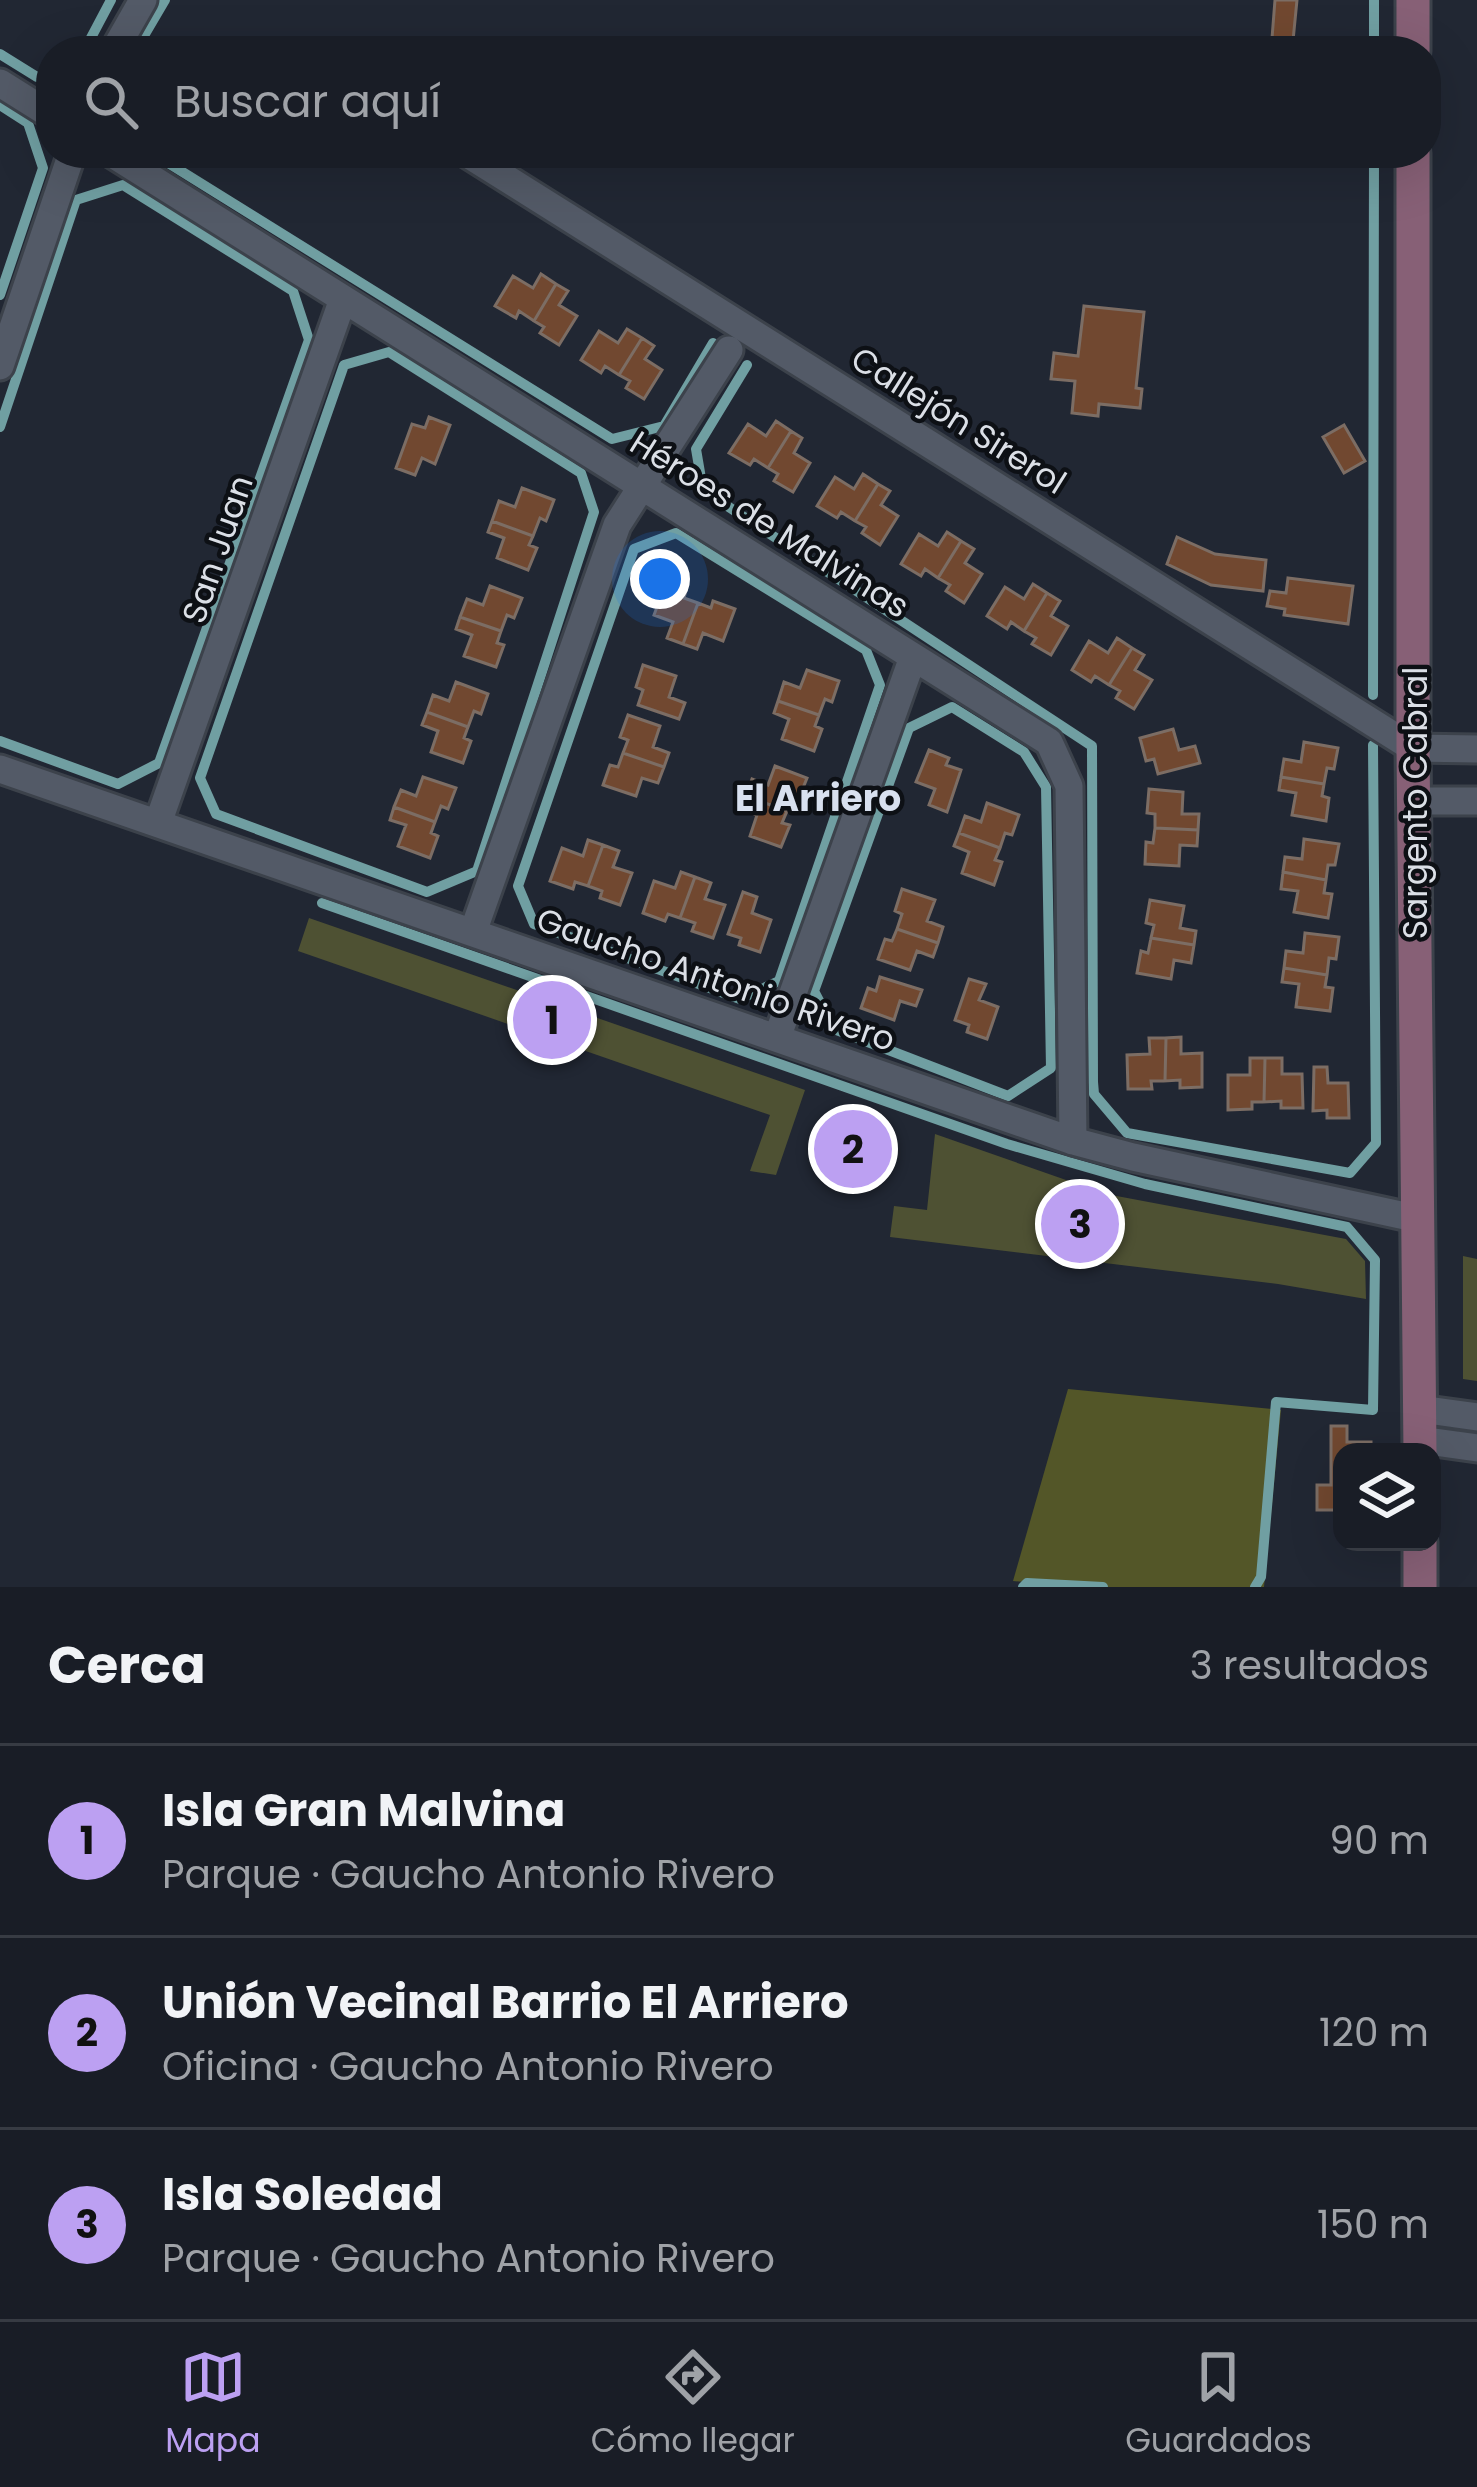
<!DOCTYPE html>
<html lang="es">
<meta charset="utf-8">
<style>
:root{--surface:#191d26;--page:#22262e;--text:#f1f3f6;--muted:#9fa2a7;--line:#373b43;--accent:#bca0f2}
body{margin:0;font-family:Poppins,sans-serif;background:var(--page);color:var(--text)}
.controls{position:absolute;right:36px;bottom:36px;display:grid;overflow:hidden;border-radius:24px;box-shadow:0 12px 48px #0002}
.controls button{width:108px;height:108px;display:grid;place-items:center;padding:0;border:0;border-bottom:3px solid var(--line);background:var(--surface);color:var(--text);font:60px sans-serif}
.you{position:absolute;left:660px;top:579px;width:42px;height:42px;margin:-30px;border:9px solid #fff;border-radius:50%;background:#1a73e8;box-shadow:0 0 0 18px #1a73e833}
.badge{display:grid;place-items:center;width:78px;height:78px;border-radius:50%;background:var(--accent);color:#111;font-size:39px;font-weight:700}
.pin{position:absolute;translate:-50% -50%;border:6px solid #fff;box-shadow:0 3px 12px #0006}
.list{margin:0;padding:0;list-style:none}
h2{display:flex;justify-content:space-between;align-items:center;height:156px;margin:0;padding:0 48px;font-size:51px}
h2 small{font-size:39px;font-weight:400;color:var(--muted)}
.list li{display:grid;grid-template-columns:78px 1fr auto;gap:36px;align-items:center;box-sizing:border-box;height:192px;padding:0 48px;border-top:3px solid var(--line)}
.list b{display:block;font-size:45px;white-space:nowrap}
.list p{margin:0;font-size:39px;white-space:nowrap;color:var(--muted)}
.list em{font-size:39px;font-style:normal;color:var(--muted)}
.icon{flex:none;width:66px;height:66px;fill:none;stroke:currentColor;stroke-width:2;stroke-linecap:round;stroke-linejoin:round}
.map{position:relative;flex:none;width:1477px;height:1587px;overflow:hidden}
.search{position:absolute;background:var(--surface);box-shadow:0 12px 48px #0002;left:36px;right:36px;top:36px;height:132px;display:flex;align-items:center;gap:30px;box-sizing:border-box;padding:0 42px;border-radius:48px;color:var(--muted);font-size:45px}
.sheet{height:732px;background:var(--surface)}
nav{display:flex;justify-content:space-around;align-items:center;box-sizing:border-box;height:168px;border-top:3px solid var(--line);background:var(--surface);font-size:33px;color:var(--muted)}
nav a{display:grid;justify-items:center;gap:6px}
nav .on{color:var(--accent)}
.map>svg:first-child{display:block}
.green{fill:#4e5133}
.forest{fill:#535628}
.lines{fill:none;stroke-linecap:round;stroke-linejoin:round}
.stream{stroke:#709fa2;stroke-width:10}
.building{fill:#714830;stroke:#7c6d64;stroke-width:3}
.minor-casing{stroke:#3c424b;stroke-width:33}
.secondary-casing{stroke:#3c424b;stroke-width:39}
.minor{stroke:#535a67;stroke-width:27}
.secondary{stroke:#876076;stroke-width:33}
.labels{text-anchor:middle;stroke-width:9;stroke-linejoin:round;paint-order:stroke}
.street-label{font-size:33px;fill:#dbdfe6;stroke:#0d1015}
.neighbourhood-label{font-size:36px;font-weight:bold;fill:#d8e0ef;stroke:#0d1015}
</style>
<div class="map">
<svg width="1477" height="1587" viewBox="0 0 1477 1587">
<rect width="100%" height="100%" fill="#212733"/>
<path class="green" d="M309,918L805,1090L776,1175L750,1171L770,1115L298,951Z
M935,1134L1106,1194L1346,1239L1365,1261L1366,1299L1278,1284L890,1237L894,1206L927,1210Z
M1463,1256L1477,1259V1381L1463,1379Z"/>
<path class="forest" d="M1068,1389L1281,1410L1264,1587H1090L1013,1581Z"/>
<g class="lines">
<path class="stream" d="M84,51L111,0
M135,51L165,0
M1374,51V0
M0,54L37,77L51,73
M0,105L28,123L43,168L0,295
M152,153L612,439L664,426L713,343
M389,352L581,473L594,512L477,871L427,892L216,814L200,778L344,365Z
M747,365L696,449L703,490L1092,746L1093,1082L1094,1094L1127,1133L1350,1173L1376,1143L1373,745
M0,427L76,200L123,185L293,291L309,340L159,763L118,784L0,741
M676,533L866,650L880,685L779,981L740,999L534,924L518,886L634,549Z
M1373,695L1374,153
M952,707L1024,752L1046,787L1051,1068L1008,1096L834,1029L814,991L909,728Z
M322,903L1007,1144L1145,1184L1347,1227L1375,1260L1373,1410L1276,1402L1261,1577L1255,1587
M1023,1587L1027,1583L1103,1587"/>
</g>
<path class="building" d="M1275,0H1297L1292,51H1271Z
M541,274L556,284L534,321L519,311L516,318L495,306L513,276L533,288Z
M556,284L568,291L559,305L577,316L559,345L540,333L544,327L534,321Z
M1084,306L1144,312L1136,388L1142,389L1140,408L1099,404L1098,416L1072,413L1075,381L1051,379L1054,353L1078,356Z
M627,329L642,338L619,375L605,366L601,373L581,360L599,331L618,343Z
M642,338L654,346L645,359L662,370L644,399L626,388L630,381L619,375Z
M429,417L450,425L435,464L422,458L415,475L396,468L412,424L425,428Z
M776,421L791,431L768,468L754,459L750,465L729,453L748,424L766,436Z
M1344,425L1365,461L1344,473L1323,437Z
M791,431L802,438L794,453L810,463L793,492L774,481L778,474L768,468Z
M863,474L878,484L855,521L841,512L837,518L817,506L835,477L854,489Z
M878,484L890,491L881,505L898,516L880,545L862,533L866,527L855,521Z
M522,488L554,500L546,521L540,518L533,536L492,521L499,501L515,507Z
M492,521L533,536L529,545L537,548L528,570L497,558L504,538L488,532Z
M947,532L961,541L938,578L925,569L921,576L901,564L919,534L938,546Z
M1177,537L1215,554L1266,560L1263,591L1211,585L1167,564Z
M961,541L974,549L965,563L982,574L964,603L946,591L950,585L938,578Z
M1288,578L1353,586L1348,624L1284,615L1285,609L1267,606L1270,591L1286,593Z
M666,583L686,591L684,598L698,603L683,644L667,638L673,622L654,615Z
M1033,584L1047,593L1024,631L1011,622L1007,629L987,616L1005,587L1024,599Z
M490,586L522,598L514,618L507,615L501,631L460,617L467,599L483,605Z
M1047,593L1060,601L1051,616L1068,626L1051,655L1032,644L1036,638L1024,631Z
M713,601L735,609L723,641L703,633L697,649L683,644L698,603L711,608Z
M460,617L501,631L497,643L504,645L496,667L464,656L472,635L456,629Z
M1117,638L1132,648L1109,685L1095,676L1091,682L1072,670L1089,641L1108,653Z
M1132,648L1144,655L1135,670L1152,680L1134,709L1116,698L1120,691L1109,685Z
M643,665L676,676L669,697L685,703L679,719L638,705L643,690L636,687Z
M807,670L839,681L832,702L825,699L819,715L778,701L784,682L800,688Z
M456,682L488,694L481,714L474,711L468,727L427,712L433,695L449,701Z
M778,701L819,715L815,726L822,729L814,751L782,739L789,719L774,713Z
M427,712L468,727L464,738L471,741L463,763L431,752L438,731L422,725Z
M628,715L660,726L653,747L669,753L664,767L623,753L628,740L620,737Z
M1173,729L1179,750L1195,746L1200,763L1158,774L1154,759L1146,761L1140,738Z
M1304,742L1338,748L1334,769L1327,768L1324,784L1281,777L1284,759L1301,762Z
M929,750L949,758L946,765L961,770L947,812L929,805L935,789L916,782Z
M623,753L664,767L658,783L642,778L636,796L603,785L610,765L618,767Z
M775,766L807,778L799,798L793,795L787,811L746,796L752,779L768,785Z
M423,777L456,788L448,809L441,806L435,822L394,807L401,790L416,796Z
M1281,777L1324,784L1322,796L1329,798L1326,821L1292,815L1296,793L1279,790Z
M1149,789L1183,792L1182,814H1199L1198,830L1155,828V814L1147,813Z
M746,796L787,811L782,823L790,825L781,847L750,836L757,815L741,809Z
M987,803L1019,815L1012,835L1005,833L1000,848L959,833L965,816L981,822Z
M394,807L435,822L431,833L438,836L430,858L398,846L406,825L390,820Z
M1155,828L1198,830L1197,846L1180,845L1179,866L1145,864L1146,842L1153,843Z
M959,833L1000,848L995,860L1002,862L994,885L962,873L969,852L954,846Z
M1304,839L1339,844L1335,865H1328L1326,880L1283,872L1285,857L1302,859Z
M588,840L603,845L588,886L575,882L573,889L550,881L562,848L583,856Z
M603,845L619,851L613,867L632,873L620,905L600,898L602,891L588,886Z
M681,872L695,877L680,918L668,914L665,921L643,913L654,881L675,888Z
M1283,872L1326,880L1324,893L1332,894L1328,918L1294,912L1298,891L1281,889Z
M695,877L711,883L705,899L725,905L713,938L692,931L695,923L680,918Z
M902,889L935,900L927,921L943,927L938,943L897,929L902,914L895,911Z
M743,892L757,897L752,913L771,920L760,952L739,945L741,938L728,934Z
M1150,900L1184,906L1180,928L1196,931L1194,945L1151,938L1154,925L1146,923Z
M897,929L938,943L933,957L917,951L910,970L878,959L885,939L892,941Z
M1305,933L1339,937L1336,959L1329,958L1327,975L1284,968L1286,951L1303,953Z
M1151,938L1194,945L1191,963L1174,960L1171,979L1137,973L1141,951L1148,953Z
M1284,968L1327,975L1325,987L1333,988L1330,1011L1296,1007L1299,984L1282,982Z
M880,977L922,990L916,1006L900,1001L894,1020L861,1008L868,988L876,991Z
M969,979L986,984L979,1000L998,1007L987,1039L967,1032L969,1025L955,1020Z
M1181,1037V1054L1202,1053V1087L1180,1088V1080L1165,1081L1166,1038Z
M1149,1038H1166L1165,1081H1151L1152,1089H1128L1127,1055L1150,1054Z
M1250,1058H1265L1264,1102H1252V1109L1228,1110V1075H1250Z
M1265,1058H1282V1074H1302L1303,1108H1281V1101L1264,1102Z
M1314,1067H1327L1328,1083H1348L1349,1118H1327V1110L1313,1111Z
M1331,1426H1347V1442H1371V1452H1342V1510H1317V1485H1331Z"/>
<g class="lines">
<defs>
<path id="minor" d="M114,51L143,0
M0,83L51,115
M111,153L1049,742L1069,786L1073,1141
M466,153L1413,748L1477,749
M0,366L72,153
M0,769L1073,1141L1133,1157L1419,1219
M1414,801H1477
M158,823L343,299
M473,932L617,525L729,350
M777,1038L913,657
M1420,1409L1477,1417
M1420,1440L1477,1448"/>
<path id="secondary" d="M1413,0V51
M1413,153V748L1420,1452
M1420,1587V1542"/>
</defs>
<use href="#minor" class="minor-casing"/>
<use href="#secondary" class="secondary-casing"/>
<use href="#minor" class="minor"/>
<use href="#secondary" class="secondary"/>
</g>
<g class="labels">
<g class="street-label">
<text transform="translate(959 420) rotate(32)" y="12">Callejón Sirerol</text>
<text transform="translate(770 524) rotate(32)" y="12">Héroes de Malvinas</text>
<text transform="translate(217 549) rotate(-71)" y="12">San Juan</text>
<text transform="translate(1415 803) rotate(-90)" y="12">Sargento Cabral</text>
<text transform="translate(716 979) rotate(19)" y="12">Gaucho Antonio Rivero</text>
</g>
<g class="neighbourhood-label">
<text x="818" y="811">El Arriero</text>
</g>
</g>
</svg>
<div class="controls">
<button><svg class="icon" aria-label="layers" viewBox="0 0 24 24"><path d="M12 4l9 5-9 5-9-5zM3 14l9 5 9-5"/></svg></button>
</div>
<div class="you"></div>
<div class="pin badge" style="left:552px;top:1020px">1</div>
<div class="pin badge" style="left:853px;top:1149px">2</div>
<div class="pin badge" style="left:1080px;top:1224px">3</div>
<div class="search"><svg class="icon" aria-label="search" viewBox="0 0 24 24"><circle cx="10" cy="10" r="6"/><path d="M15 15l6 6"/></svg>Buscar aquí</div>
</div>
<section class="sheet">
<h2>Cerca<small>3 resultados</small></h2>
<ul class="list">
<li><span class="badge">1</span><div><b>Isla Gran Malvina</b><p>Parque · Gaucho Antonio Rivero</p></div><em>90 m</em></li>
<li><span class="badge">2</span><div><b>Unión Vecinal Barrio El Arriero</b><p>Oficina · Gaucho Antonio Rivero</p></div><em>120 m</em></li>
<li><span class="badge">3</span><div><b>Isla Soledad</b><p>Parque · Gaucho Antonio Rivero</p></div><em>150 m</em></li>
</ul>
</section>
<nav>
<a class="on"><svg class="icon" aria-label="map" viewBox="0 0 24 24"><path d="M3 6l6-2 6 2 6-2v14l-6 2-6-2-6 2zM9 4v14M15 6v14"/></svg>Mapa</a>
<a><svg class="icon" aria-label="directions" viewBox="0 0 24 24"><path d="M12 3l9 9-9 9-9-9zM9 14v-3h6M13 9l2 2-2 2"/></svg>Cómo llegar</a>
<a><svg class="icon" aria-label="saved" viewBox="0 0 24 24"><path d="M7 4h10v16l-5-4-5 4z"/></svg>Guardados</a>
</nav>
